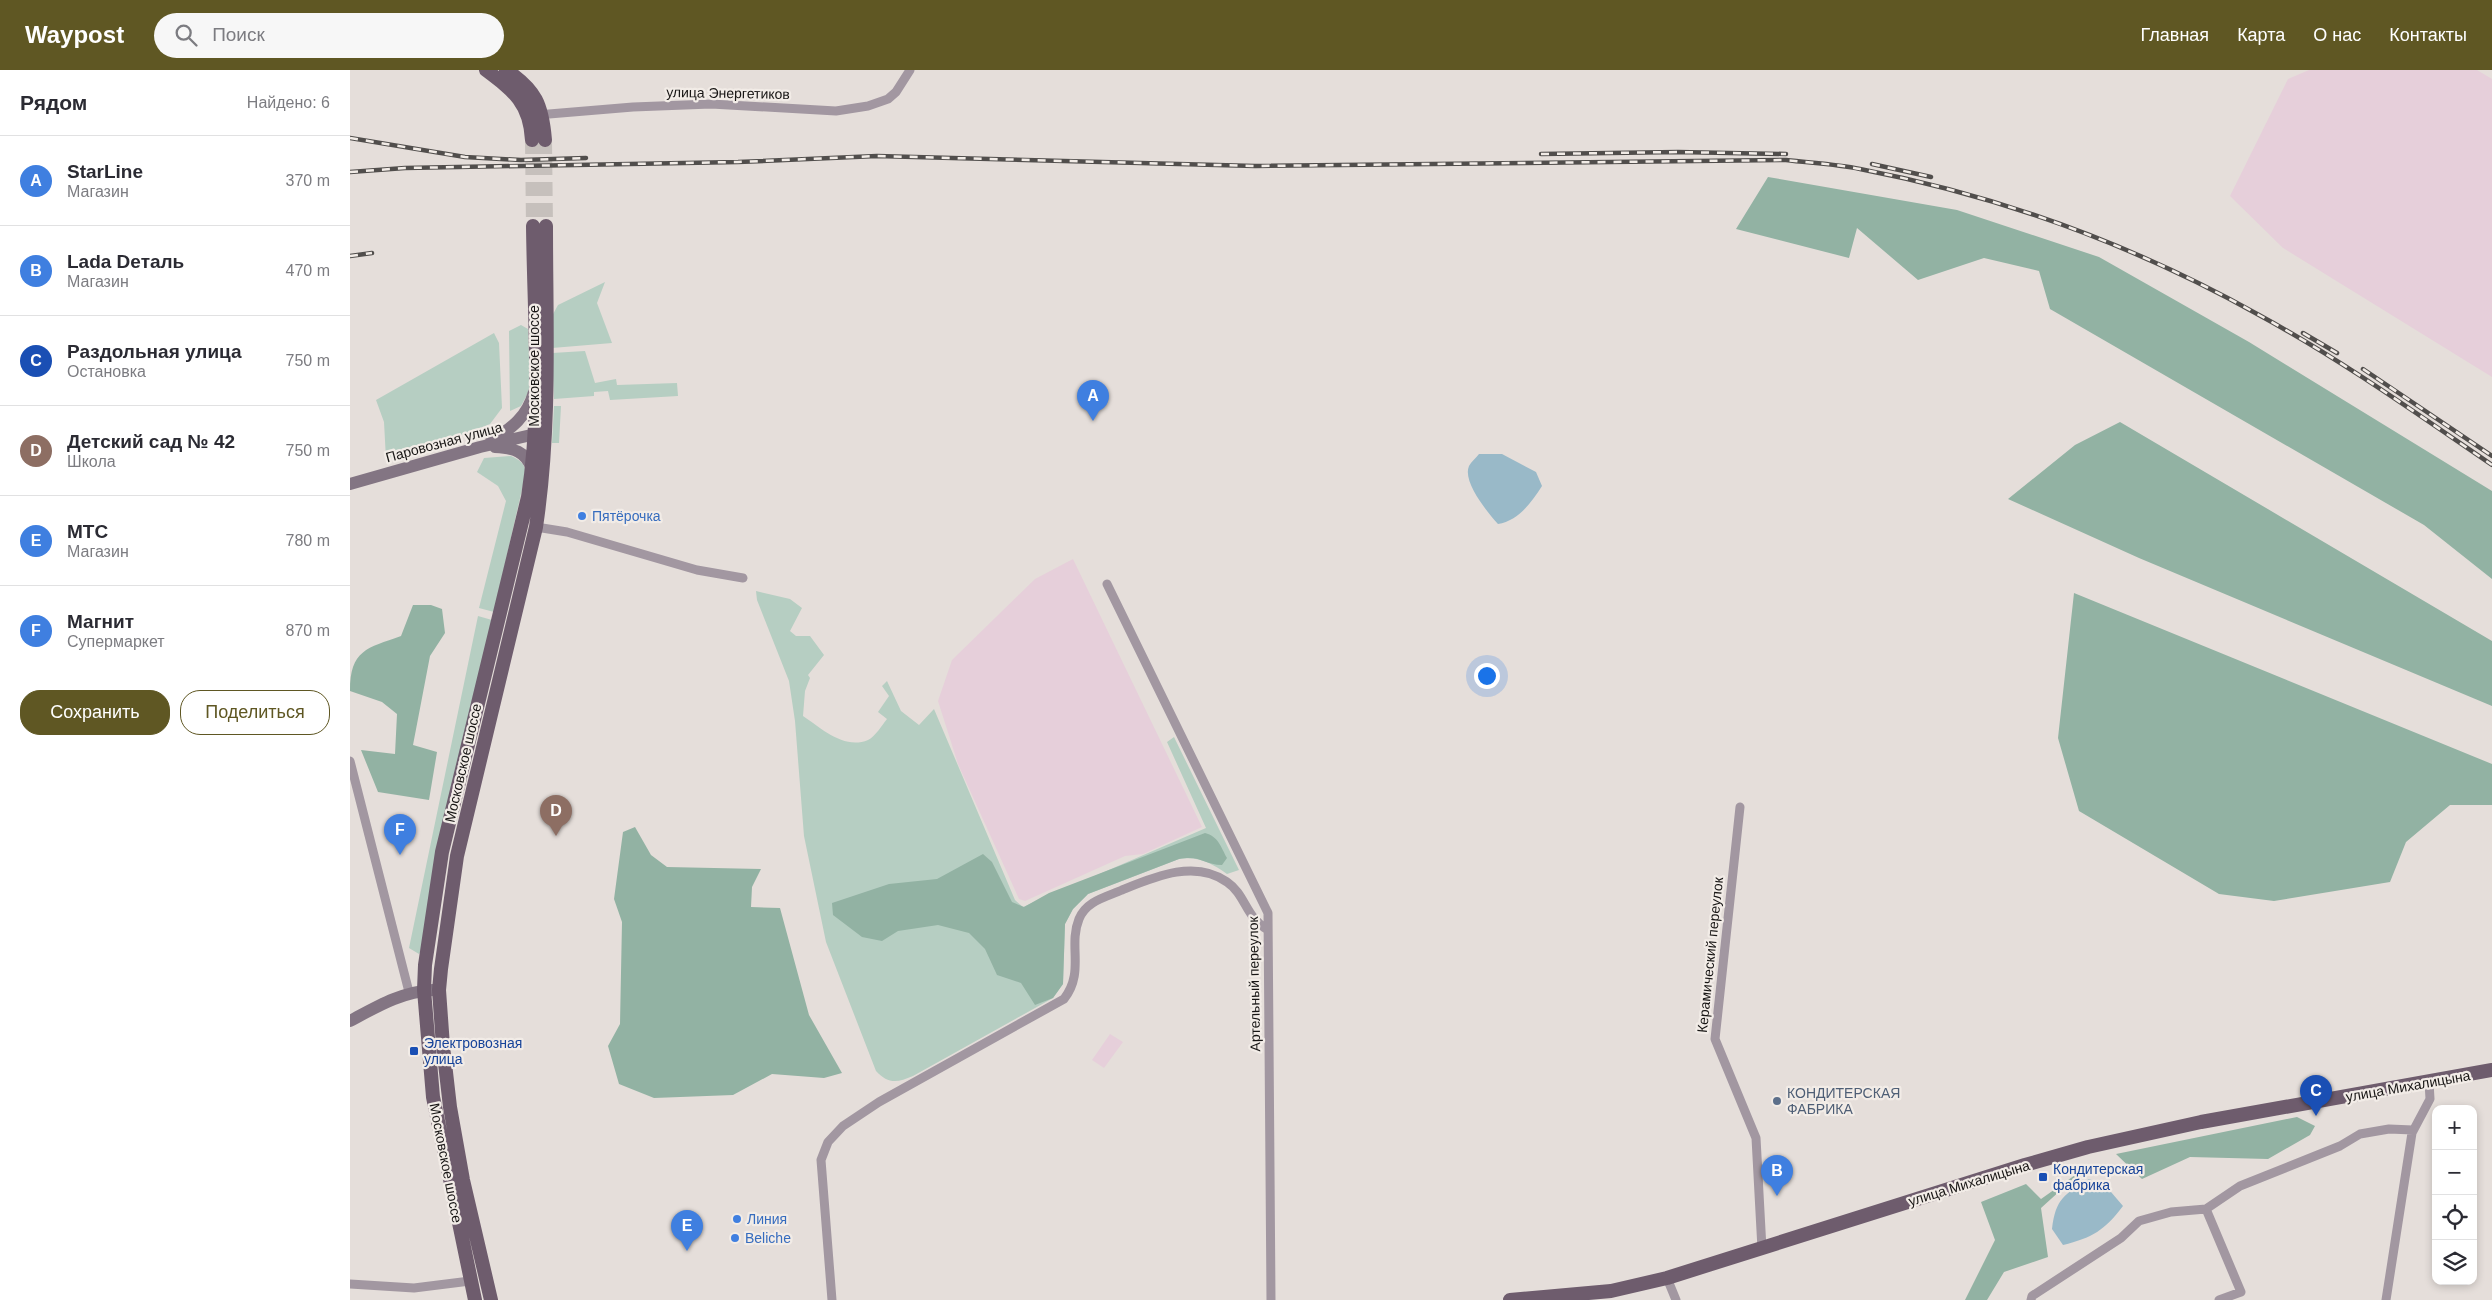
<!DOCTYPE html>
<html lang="ru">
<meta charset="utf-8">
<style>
:root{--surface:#fff;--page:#f7f7f7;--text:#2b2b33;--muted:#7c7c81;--line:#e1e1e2;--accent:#5f5723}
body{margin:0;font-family:Helvetica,sans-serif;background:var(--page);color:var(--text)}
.controls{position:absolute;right:15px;bottom:15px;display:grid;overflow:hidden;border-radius:10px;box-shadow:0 2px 8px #0003}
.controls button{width:45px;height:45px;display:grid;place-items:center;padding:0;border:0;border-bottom:1px solid var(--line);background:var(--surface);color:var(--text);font:25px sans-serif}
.you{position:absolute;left:1136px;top:605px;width:18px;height:18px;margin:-12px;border:4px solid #fff;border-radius:50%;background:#1a73e8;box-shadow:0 0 0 8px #1a73e833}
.badge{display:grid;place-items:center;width:32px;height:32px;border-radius:50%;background:var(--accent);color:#fff;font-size:16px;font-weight:700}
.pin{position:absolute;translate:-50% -41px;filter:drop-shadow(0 1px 2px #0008)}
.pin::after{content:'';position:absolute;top:26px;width:18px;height:15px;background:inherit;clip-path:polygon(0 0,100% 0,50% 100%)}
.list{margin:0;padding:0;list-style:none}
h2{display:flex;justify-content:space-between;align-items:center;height:65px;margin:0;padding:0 20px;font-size:21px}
h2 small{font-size:16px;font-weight:400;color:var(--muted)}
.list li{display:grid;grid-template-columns:32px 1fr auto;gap:15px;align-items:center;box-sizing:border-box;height:90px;padding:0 20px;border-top:1px solid var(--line)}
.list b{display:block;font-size:19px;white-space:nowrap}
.list p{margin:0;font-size:16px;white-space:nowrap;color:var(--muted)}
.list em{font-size:16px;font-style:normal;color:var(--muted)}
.actions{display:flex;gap:10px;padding:15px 20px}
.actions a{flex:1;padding:11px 0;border:1px solid var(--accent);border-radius:20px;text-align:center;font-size:18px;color:var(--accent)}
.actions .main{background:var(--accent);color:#fff}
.icon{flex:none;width:28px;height:28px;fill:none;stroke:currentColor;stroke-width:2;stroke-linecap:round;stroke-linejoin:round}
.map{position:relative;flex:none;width:2142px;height:1230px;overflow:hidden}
header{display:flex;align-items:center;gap:30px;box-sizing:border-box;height:70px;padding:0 25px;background:var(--accent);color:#fff}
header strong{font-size:24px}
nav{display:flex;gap:28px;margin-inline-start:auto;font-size:18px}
.search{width:350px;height:45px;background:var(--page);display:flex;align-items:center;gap:12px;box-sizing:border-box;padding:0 18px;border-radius:28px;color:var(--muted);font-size:19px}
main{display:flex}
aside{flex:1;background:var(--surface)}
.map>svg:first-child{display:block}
.industrial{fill:#e6cfda}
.green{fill:#b6cec2}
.forest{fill:#92b2a3}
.water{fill:#99b9c8}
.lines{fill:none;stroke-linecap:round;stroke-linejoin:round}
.primary-tunnel{stroke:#c6c0bc;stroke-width:14;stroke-dasharray:14 7;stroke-linecap:butt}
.minor{stroke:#a297a1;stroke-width:9}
.secondary{stroke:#837583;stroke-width:12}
.primary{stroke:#6e5c6d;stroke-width:14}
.rail-casing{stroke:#514e4c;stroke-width:4.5}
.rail{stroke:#f2ece7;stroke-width:2.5;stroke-dasharray:8;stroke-linecap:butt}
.shop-dot{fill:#3f7fe0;stroke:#f2ece7;stroke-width:2}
.transit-dot{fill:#1a4fb4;stroke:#f2ece7;stroke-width:2}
.service-dot{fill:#5c6f8a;stroke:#f2ece7;stroke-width:2}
.labels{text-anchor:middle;stroke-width:4.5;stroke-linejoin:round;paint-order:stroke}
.street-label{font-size:14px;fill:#171514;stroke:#f2ece7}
.shop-label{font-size:14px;fill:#366cbe;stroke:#f2ece7;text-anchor:start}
.transit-label{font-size:14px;fill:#164399;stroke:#f2ece7;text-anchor:start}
.service-label{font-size:14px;fill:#4e5e75;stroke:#f2ece7;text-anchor:start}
</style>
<header>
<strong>Waypost</strong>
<div class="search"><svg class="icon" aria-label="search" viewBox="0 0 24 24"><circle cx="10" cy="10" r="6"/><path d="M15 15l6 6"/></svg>Поиск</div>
<nav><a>Главная</a><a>Карта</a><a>О нас</a><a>Контакты</a></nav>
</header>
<main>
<aside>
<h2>Рядом<small>Найдено: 6</small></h2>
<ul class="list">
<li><span class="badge" style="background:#3f7fe0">A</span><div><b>StarLine</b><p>Магазин</p></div><em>370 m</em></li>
<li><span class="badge" style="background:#3f7fe0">B</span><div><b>Lada Dеталь</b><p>Магазин</p></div><em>470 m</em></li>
<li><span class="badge" style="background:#1a4fb4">C</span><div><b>Раздольная улица</b><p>Остановка</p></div><em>750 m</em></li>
<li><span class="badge" style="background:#8d6e63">D</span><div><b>Детский сад № 42</b><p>Школа</p></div><em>750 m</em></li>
<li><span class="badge" style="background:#3f7fe0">E</span><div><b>МТС</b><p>Магазин</p></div><em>780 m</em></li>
<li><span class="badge" style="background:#3f7fe0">F</span><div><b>Магнит</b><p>Супермаркет</p></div><em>870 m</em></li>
</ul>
<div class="actions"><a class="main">Сохранить</a><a>Поделиться</a></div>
</aside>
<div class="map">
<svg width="2142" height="1230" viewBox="0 0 2142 1230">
<rect width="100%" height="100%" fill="#e5deda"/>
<path class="industrial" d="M1959,0H2127L2142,9V307L1933,178L1880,126L1938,9Z
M723,489L852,757L793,784L775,786L675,831L669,829L608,694L588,631L602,590L685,509Z
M760,964L773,972L754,998L742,990Z"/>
<path class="green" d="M255,212L247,233L262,273L202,278V246L208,235Z
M171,255L178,259L180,319L171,336L160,341L159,261Z
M144,263L149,273L152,338L140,354L105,368L36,389L34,352L26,330Z
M235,281L245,313L266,309L267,315L327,313L328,326L260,330L258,321L244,322V326L204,329L202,283Z
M204,336H211L209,373H202Z
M161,386C170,390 174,393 176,402L144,542L129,538L156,431L148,416L127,402L134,388Z
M406,521L440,529L452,538L440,561L446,566H460L474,585L458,605L460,608L455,621L453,646C471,658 494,680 518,670C525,667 532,655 537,649L528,642L539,626L532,616L537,611L551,641L569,655L584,639L665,830L673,837L856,758L817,672L824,667L889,800L877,804C861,793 849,786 829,789L738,824L723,839L715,854L713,914L703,928L563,1006C547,1013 538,1014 526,1001L476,872L454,766L445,651L439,611L407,530Z
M128,546L142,550L72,878L69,884L59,878Z"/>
<path class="forest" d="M1418,107L1607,140L1749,187L1899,272L2142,421V509L2074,455L1700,239L1689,201L1634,188L1568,210L1507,158L1499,188L1386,159Z
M1770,352L2142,571V636L1789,488L1658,429L1725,375Z
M1724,523L2142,694V735H2100L2056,772L2040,812L1924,831L1869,824L1729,741L1708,668Z
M63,535H81L92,539L95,563L80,586L63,675L87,682L79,730L28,722L11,680L45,684L47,644L32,632L0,621C0,580 17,578 51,566Z
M285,757L301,785L317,797L411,799L402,817L401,837L430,838L459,945L492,1003L474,1008L422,1004L383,1025L304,1028L269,1014L258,976L270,954L272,852L264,829L273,762Z
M855,763C868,766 871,777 877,788L872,795C854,795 851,785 829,789L738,824L723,839L715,854L713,914L703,928L685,935L671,913L647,905L635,879L619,863L588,855L548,861L532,871L512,867L483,845L482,833L539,814L587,809L633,784L642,792L662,832L674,837L699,823Z
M1947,1047L1965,1056L1960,1065L1918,1089L1840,1087L1792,1109L1766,1084Z
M1740,1102L1722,1110L1691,1138L1698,1187L1654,1202L1637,1230H1615L1645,1170L1631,1132L1676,1114L1691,1129L1728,1103Z"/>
<path class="water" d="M1129,384H1152L1186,402L1192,416C1182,432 1168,451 1148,454C1138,443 1112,412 1119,396C1121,392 1126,388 1129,384Z
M1739,1109L1755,1115L1773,1136C1755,1160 1742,1168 1713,1175L1702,1159C1706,1128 1714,1125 1739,1109Z"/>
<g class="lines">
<path class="primary-tunnel" d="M182,70L183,156
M195,70L196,156"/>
<path class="minor" d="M187,45L283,37L361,34L486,41L518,36L538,29L546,22L560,0
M186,457L217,462L347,500L393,508
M757,514L918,843L921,1230
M0,691L59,922
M1390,737L1365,969L1406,1068L1412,1179
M1856,1139L1891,1222L1869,1230
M1317,1208L1326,1230
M0,1214L64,1218L120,1211
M482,1230L471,1090L478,1072L493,1056L529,1032L714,929C735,902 718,876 729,849C736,831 756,827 772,820C804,807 845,789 877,812C896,825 895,847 918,860
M1681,1230L1682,1226L1771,1168L1789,1151L1821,1142L1856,1139L1890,1116L1990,1076L2010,1064L2039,1059L2063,1060
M2036,1230L2062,1063L2080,1029L2079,1012"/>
<path class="secondary" d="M141,371C162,358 177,347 184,322
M145,377C163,378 176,381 182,399
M0,414L130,377L194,362
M0,951C28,936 51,922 83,920"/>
<path class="primary" d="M136,0C164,21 180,33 182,70
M156,0C186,20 192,35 195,70
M125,1230L83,1027L74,920L75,895L92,782L178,427C192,338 184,246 183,156
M141,1230L113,1110L100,1037L93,976L89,920L91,899L107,786L186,457C201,357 196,256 196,156
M1160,1230L1261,1221L1317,1208L1675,1095L1738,1077L1851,1052L2142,1000"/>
<defs>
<path id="rail" d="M0,68L115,87L171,90L236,88
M1191,84L1328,82L1436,84
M1522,94L1581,107
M0,102L55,98L388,92L527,86L905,96L1436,90C1461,93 1486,94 1510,99C1650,126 1784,175 1909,245C1990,289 2066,343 2142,395
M0,186L22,183
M1953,263L1987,283
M2013,299L2142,386"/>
</defs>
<use href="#rail" class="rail-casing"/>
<use href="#rail" class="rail"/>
</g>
<g class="shop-dot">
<circle cx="232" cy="446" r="5"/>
<circle cx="387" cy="1149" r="5"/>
<circle cx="385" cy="1168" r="5"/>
</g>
<g class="transit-dot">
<rect x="59" y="976" width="10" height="10" rx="2.5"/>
<rect x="1688" y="1102" width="10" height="10" rx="2.5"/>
</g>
<circle class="service-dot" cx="1427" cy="1031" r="5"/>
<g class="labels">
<g class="street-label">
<text transform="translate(378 23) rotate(1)" y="5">улица Энергетиков</text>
<text transform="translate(184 296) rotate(-90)" y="5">Московское шоссе</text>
<text transform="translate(94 372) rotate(-15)" y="5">Паровозная улица</text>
<text transform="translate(113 693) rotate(-77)" y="5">Московское шоссе</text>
<text transform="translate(1360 885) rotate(-84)" y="5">Керамический переулок</text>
<text transform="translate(904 914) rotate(-91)" y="5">Артельный переулок</text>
<text transform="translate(2058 1016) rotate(-10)" y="5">улица Михалицына</text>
<text transform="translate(96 1093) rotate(79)" y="5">Московское шоссе</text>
<text transform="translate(1619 1113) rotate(-17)" y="5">улица Михалицына</text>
</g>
<g class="shop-label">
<text x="242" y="451">Пятёрочка</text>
<text x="397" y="1154">Линия</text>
<text x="395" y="1173">Beliche</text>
</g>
<g class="transit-label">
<text x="74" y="978">Электровозная<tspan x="74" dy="16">улица</tspan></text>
<text x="1703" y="1104">Кондитерская<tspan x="1703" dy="16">фабрика</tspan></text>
</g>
<g class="service-label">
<text x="1437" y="1028">КОНДИТЕРСКАЯ<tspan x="1437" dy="16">ФАБРИКА</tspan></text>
</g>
</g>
</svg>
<div class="controls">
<button>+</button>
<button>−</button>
<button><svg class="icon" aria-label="locate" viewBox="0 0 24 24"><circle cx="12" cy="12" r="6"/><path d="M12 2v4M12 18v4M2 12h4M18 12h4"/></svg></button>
<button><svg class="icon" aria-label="layers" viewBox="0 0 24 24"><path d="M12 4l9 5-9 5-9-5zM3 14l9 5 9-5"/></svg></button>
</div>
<div class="you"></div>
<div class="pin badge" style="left:743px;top:351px;background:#3f7fe0">A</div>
<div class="pin badge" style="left:1427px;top:1126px;background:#3f7fe0">B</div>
<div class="pin badge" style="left:1966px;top:1046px;background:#1a4fb4">C</div>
<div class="pin badge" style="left:206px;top:766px;background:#8d6e63">D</div>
<div class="pin badge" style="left:337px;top:1181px;background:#3f7fe0">E</div>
<div class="pin badge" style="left:50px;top:785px;background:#3f7fe0">F</div>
</div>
</main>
